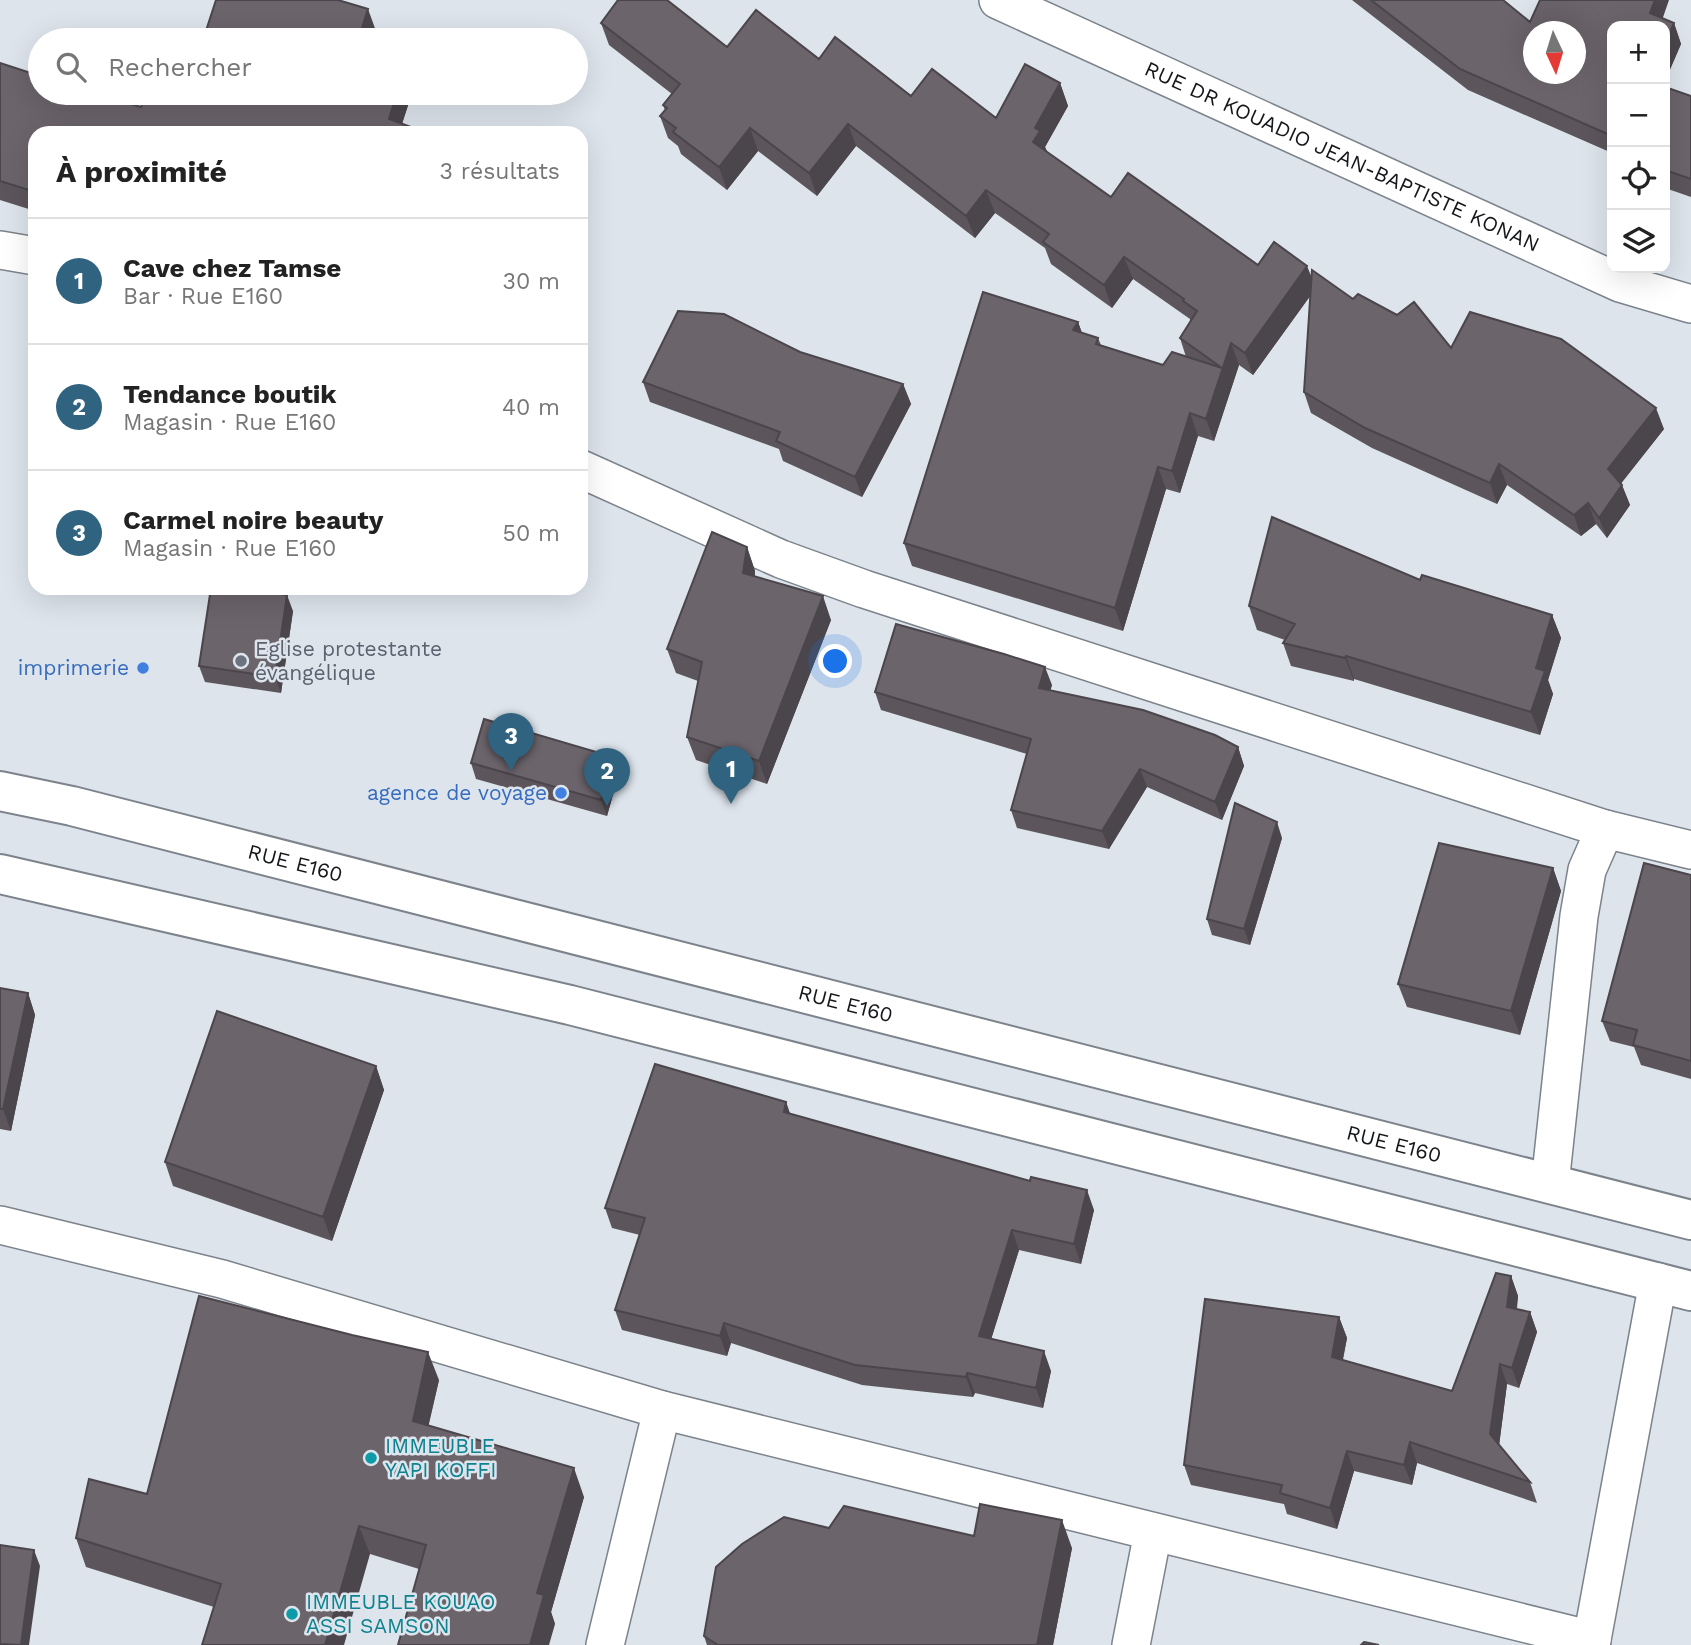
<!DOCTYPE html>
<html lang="fr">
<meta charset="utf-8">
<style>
:root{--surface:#fff;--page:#f6f6f6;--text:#222;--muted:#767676;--line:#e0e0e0;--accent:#306380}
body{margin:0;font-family:"Work Sans",sans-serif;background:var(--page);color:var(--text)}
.controls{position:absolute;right:21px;top:21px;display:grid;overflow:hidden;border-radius:14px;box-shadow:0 7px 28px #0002}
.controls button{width:63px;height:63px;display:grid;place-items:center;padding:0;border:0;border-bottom:2px solid var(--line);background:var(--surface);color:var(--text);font:35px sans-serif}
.compass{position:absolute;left:1523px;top:21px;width:63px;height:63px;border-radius:50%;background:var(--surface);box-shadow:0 7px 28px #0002;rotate:176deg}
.you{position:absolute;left:836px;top:662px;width:24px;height:24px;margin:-18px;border:5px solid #fff;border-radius:50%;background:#1a73e8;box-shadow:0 0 0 10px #1a73e833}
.badge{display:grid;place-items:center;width:46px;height:46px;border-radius:50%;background:var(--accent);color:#fff;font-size:23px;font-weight:700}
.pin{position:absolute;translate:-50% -58px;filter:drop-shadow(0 2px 4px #0008)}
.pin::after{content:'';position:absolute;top:37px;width:24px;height:21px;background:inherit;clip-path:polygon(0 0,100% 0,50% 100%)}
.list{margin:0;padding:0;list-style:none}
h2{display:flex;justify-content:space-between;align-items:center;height:91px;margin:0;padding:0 28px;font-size:30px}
h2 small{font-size:23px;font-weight:400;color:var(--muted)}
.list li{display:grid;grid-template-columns:46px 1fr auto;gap:21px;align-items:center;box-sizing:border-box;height:126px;padding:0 28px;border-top:2px solid var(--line)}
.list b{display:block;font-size:26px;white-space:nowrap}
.list p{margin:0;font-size:23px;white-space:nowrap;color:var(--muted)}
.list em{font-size:23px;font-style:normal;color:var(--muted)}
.icon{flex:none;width:38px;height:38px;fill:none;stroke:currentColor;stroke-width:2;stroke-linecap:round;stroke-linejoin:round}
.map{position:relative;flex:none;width:1691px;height:1645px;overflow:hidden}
.search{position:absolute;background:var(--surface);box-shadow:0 7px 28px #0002;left:28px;top:28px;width:560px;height:77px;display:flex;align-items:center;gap:18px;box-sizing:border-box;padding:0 24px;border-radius:38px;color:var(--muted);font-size:26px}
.panel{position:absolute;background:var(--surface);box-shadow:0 7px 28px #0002;left:28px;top:126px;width:560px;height:469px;border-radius:21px}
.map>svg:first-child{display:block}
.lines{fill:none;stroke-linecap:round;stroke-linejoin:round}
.street-casing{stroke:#7c838b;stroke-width:40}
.secondary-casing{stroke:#7c838b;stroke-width:42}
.street{stroke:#fff;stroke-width:37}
.secondary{stroke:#fff;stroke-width:38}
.wall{fill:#5c565c}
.shaded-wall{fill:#4b464b}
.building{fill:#6b646b;stroke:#4b464b;stroke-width:2;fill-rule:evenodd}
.worship-dot{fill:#6b7280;stroke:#dde4ec;stroke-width:2.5}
.shop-dot{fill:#3f7fe0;stroke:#dde4ec;stroke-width:2.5}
.culture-dot{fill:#0f9aa8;stroke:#dde4ec;stroke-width:2.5}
.labels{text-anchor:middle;stroke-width:5;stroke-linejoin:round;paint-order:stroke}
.street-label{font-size:21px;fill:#141619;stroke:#dde4ec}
.worship-label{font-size:21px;fill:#5b616d;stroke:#dde4ec;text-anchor:start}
.shop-label{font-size:21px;fill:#366cbe;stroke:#dde4ec;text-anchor:end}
.culture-label{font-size:21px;fill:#0d838f;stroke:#dde4ec;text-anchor:start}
</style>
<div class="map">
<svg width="1691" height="1645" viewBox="0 0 1691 1645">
<rect width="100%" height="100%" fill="#dde4ec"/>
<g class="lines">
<defs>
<g id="street">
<path id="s1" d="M998,0L1620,283L1691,304"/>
<path d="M0,250L35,256"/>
<path d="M581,469L781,559L864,589L1605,829L1691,850"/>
<path d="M1550,1184L1579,916L1587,870L1605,829"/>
<path d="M0,1225L222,1279L662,1410L1592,1640"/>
<path d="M605,1645L662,1410"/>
<path d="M1131,1645L1153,1532"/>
<path d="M1591,1645L1658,1282"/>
</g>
<g id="secondary">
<path id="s2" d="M0,791L72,806L1691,1220"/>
<path d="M0,874L570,1005L1691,1291"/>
</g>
</defs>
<use href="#street" class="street-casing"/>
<use href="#secondary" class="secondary-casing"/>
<use href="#street" class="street"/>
<use href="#secondary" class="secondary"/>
</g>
<path class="wall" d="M1352,0H1503L1530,22L1663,19L1674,23L1681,44L1665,81V26H1612V153L1468,90Z
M601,23L727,47L819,59L911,96L996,118L1060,83L1068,106L1045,147L1047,152L1111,197L1258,265L1311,276L1353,299L1451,348L1664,429L1621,483L1630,505L1607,538L1596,524L1581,536L1507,485L1497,504L1372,448L1311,413L1304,392L1310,296L1253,375L1239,365L1214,441L1198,436L1180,493L1166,489L1123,631L912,566L904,543L1078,322L1082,333L1098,338L1101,345L1163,365L1186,357L1180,338L1190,321V319L1133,279L1112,308L1051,264L1045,248L995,213L975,238L856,146L817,196L758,151L727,190L681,154L678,146L668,138L660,116L665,110L663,105L672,94L609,45Z
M0,63L141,107L146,93H412L402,124L35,133V211L0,200Z
M1665,87L1691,96V197L1665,188Z
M800,352L903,384L911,404L862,497L783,461L779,449L650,402L643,382Z
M747,547L755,571V576L831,620L767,784L696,760L687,737L698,681L676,673L667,649Z
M1420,580L1552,615L1561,638L1548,680L1553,694L1540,735L1354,679V681L1291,666L1283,643L1285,640L1257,630L1249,606Z
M293,611L281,693L205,682L199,666Z
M1052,685L1050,690L1238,747L1244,766L1222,820L1147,787L1109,849L1017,828L1011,810L1027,754L881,710L875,692Z
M613,757L619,773L607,816L476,779L471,763Z
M1282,838L1250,945L1212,935L1207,919Z
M1553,868L1561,891L1520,1035L1407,1007L1398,984Z
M1691,875V1079L1641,1065L1634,1047L1610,1041L1602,1021Z
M0,988L28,993L35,1015L11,1131L0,1129Z
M376,1066L384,1090L332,1241L173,1186L165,1162Z
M786,1102L790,1114L1094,1210L1081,1264L1019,1250L991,1339L1051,1371L1043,1408L975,1393L973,1397L862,1385L731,1343L727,1356L622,1330L615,1310L640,1235L612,1228L605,1208Z
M1511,1276L1518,1296L1517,1309L1530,1312L1537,1332L1519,1388L1507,1384L1499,1445L1530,1482L1537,1503L1417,1463L1412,1485L1354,1471L1337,1529L1287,1514L1284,1504L1191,1485L1184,1465L1339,1317L1347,1338L1343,1360L1452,1391Z
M439,1380L428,1426L584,1497L551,1612L555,1624L419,1569L370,1554L214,1607L86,1567L76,1538L147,1494Z
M829,1528L974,1536L1072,1548L1053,1645H707L704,1636Z"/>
<path class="shaded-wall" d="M1655,0H1669L1660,26L1650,13Z
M368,9L376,31L373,40H358Z
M1674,23L1681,44L1665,81V44Z
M1060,83L1068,106L1045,147L1048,153L1033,142L1035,128Z
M397,93H412L399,133L389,119Z
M848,124L856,146L817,196L809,173Z
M750,128L758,151L727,190L719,167Z
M986,190L995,213L975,238L966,216Z
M1124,257L1133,279L1112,308L1104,285Z
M1307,266L1316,288L1253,375L1245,353Z
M1078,322L1086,344L1073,330Z
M1231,343L1239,365L1214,441L1206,419Z
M903,384L911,404L862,497L855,477Z
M1656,408L1664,429L1616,490L1608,469Z
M1190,413L1198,436L1180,493L1172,471Z
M1499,464L1507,485L1497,504L1490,483Z
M1158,467L1166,489L1123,631L1115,608Z
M1622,485L1630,505L1607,538L1599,518Z
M1588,503L1596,524L1581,536L1574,515Z
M747,547L755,571L752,596L743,573Z
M287,595L293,611L281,693L275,677Z
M823,596L831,620L767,784L759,761Z
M1552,615L1561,638L1548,680L1553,694L1540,735L1531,712L1536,668Z
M1346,656L1354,679V681L1345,658Z
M1045,667L1052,685L1046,706L1039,688Z
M1238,747L1244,766L1222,820L1215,802Z
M613,757L619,773L607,816L601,800Z
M1140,769L1147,787L1109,849L1102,831Z
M1277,822L1282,838L1250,945L1244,929Z
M1553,868L1561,891L1520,1035L1511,1011Z
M28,993L35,1015L11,1131L3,1109Z
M376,1066L384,1090L332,1241L323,1217Z
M786,1102L793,1122L784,1112Z
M1087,1190L1094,1210L1081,1264L1074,1244Z
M1012,1230L1019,1250L986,1356L979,1336Z
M1511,1276L1518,1296L1514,1327L1507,1307Z
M1530,1312L1537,1332L1519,1388L1512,1368Z
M1339,1317L1347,1338L1339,1377L1332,1357Z
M724,1323L731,1343L727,1356L720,1336Z
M1044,1351L1051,1371L1043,1408L1036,1388Z
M428,1352L439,1380L423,1450L413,1421Z
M1500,1364L1507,1384L1498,1454L1490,1434Z
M967,1373L975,1393L973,1397L966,1377Z
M1410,1442L1417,1463L1412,1485L1404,1465Z
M1347,1451L1354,1471L1337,1529L1330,1508Z
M574,1468L584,1497L551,1612L555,1624L549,1645H530L537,1593Z
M1062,1520L1072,1548L1053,1645H1037Z
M359,1526L370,1554L344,1645H325Z
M34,1550L40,1566L29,1645H21Z"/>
<path class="building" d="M216,0H338L368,9L358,40H203Z
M618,0H667L727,47L756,10L819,59L835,37L911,96L932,69L996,118L1025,64L1060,83L1035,128L1040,131L1033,142L1111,197L1128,173L1258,265L1274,242L1307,266L1245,353L1231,343L1206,419L1190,413L1172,471L1158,467L1115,608L904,543L983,292L1078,322L1073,330L1098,338L1096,344L1163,365L1172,352L1222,368L1180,338L1197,311L1183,301L1184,299L1124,257L1104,285L1043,242L1049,234L986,190L966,216L848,124L809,173L750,128L719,167L673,132L676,128L660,116L667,108L663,105L680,84L601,23Z
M1371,0H1503L1530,22L1540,0H1655L1650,13L1674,23L1665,44V26H1612V136L1460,69ZM1534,32H1576V74H1534Z
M0,63L40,76V93H95L141,107L146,93H397L389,119L427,133H35V192L0,181Z
M1665,87L1691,96V179L1665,170Z
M1312,270L1353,299L1358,294L1397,315L1414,302L1451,348L1470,312L1561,339L1656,408L1608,469L1622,485L1599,518L1588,503L1574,515L1499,464L1490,483L1365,428L1304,392Z
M678,311L724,314L800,352L903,384L855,477L776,441L780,432L643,382Z
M1272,517L1420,580L1422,575L1552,615L1536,668L1545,671L1531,712L1346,656L1345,658L1283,643L1295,624L1249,606Z
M712,532L747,547L743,573L823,596L759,761L687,737L702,662L667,649Z
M211,588H237L287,595L275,677L199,666Z
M896,624L1004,654L1045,667L1039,688L1143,710L1215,735L1238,747L1215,802L1140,769L1102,831L1011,810L1031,739L875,692Z
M484,719L613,757L601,800L471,763Z
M1235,803L1277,822L1244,929L1207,919Z
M1439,843L1553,868L1511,1011L1398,984Z
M1644,863L1691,875V1061L1633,1045L1637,1030L1602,1021Z
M0,988L28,993L3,1109H0Z
M217,1011L376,1066L323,1217L165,1162Z
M655,1064L786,1102L784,1112L1030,1181L1031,1177L1087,1190L1074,1244L1012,1230L979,1336L1044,1351L1036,1388L967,1373L966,1377L855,1365L724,1323L720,1336L615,1310L645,1218L605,1208Z
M1496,1273L1511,1276L1507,1307L1530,1312L1512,1368L1500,1364L1490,1434L1530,1482L1410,1442L1404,1465L1347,1451L1330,1508L1280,1493L1282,1485L1184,1465L1205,1299L1339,1317L1332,1357L1452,1391Z
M199,1296L352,1335L428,1352L413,1421L574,1468L537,1593L544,1595L530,1645H398L426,1545L359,1526L325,1645H202L221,1584L76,1538L89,1479L147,1494Z
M980,1504L1062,1520L1037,1645H718L704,1636L716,1567L742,1544L784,1517L829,1528L844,1506L974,1536Z
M0,1545L34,1550L21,1645L0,1644Z
M1364,1642L1379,1645H1361Z"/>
<circle class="worship-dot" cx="241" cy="661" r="7"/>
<g class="shop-dot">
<circle cx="143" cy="668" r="7"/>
<circle cx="561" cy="793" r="7"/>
</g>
<g class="culture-dot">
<circle cx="371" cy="1458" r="7"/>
<circle cx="292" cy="1614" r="7"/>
</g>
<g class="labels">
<g class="street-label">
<text dy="7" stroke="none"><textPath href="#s1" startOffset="378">RUE DR KOUADIO JEAN-BAPTISTE KONAN</textPath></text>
<text dy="7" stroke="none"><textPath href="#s2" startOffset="304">RUE E160</textPath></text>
<text dy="7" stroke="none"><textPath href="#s2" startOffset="872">RUE E160</textPath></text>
<text dy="7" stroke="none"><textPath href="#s2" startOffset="1438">RUE E160</textPath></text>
</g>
<g class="worship-label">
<text x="255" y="656">Eglise protestante<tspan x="255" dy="24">évangélique</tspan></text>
</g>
<g class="shop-label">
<text x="129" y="675">imprimerie</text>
<text x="547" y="800">agence de voyage</text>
</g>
<g class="culture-label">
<text x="385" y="1453">IMMEUBLE<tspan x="385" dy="24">YAPI KOFFI</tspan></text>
<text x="306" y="1609">IMMEUBLE KOUAO<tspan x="306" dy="24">ASSI SAMSON</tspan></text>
</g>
</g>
</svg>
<div class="controls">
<button>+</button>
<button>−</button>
<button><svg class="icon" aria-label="locate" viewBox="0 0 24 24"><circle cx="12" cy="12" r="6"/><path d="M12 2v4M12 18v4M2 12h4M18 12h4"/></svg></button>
<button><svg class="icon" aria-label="layers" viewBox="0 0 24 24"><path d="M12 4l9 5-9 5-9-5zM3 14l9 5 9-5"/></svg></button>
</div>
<svg class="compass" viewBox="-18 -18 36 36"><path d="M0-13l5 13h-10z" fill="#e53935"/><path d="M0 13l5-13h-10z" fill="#767676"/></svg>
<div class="you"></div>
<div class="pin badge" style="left:731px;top:804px">1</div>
<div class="pin badge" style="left:607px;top:806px">2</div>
<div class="pin badge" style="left:511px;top:771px">3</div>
<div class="search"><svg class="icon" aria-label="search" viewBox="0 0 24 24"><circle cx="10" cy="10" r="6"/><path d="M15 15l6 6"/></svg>Rechercher</div>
<section class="panel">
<h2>À proximité<small>3 résultats</small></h2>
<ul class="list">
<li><span class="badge">1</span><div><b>Cave chez Tamse</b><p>Bar · Rue E160</p></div><em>30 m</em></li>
<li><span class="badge">2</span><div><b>Tendance boutik</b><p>Magasin · Rue E160</p></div><em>40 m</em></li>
<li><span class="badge">3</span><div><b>Carmel noire beauty</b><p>Magasin · Rue E160</p></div><em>50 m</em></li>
</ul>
</section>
</div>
